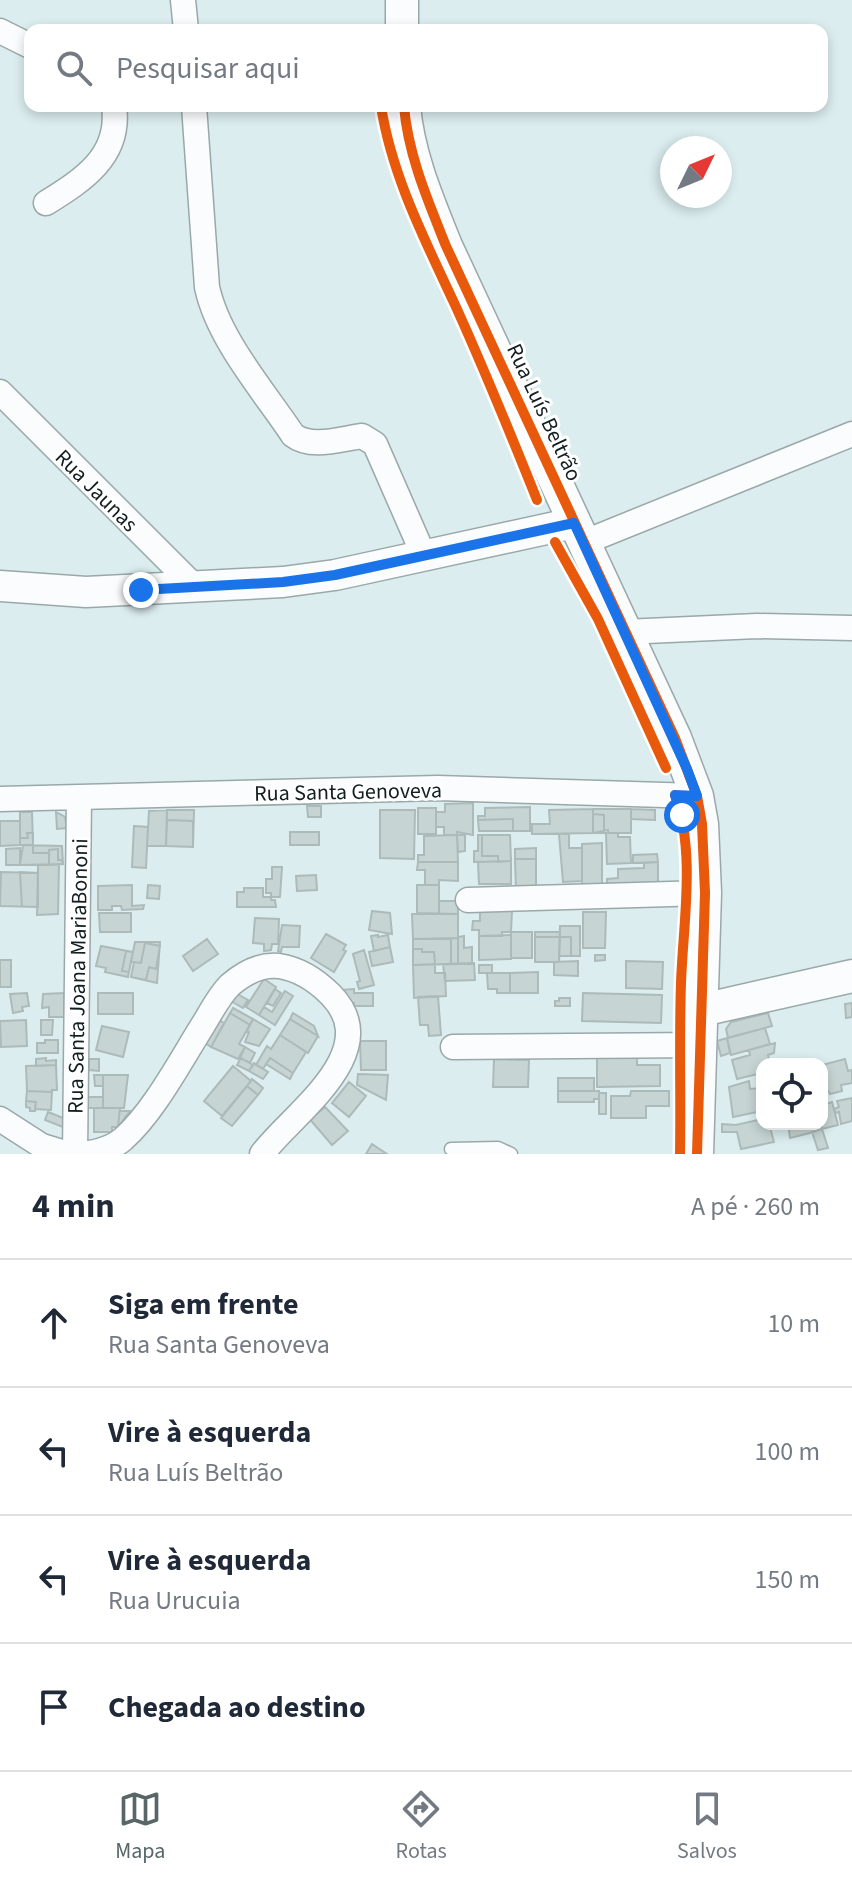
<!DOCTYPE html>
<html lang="pt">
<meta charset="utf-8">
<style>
:root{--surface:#fff;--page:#f2f2f3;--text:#1f2937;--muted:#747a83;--line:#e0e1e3;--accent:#586668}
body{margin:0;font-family:"Source Sans 3",sans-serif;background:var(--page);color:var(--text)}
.controls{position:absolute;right:24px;bottom:24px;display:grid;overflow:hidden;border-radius:16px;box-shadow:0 4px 12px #0003}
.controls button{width:72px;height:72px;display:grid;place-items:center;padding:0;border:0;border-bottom:2px solid var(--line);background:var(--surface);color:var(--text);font:40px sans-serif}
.compass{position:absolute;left:660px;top:136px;width:72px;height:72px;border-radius:50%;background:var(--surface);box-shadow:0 4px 12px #0003;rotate:47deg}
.stop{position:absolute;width:24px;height:24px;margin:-18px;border:6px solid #1a73e8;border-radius:50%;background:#fff}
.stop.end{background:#1a73e8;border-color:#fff;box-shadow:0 2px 8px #0008}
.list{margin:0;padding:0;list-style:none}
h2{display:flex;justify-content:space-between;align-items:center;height:104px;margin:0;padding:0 32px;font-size:34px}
h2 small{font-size:26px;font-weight:400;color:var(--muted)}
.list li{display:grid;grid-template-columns:52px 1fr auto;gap:24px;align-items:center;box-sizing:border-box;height:128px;padding:0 32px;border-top:2px solid var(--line)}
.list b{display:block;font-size:30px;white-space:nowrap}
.list p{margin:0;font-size:26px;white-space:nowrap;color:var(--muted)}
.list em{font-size:26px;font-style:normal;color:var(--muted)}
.icon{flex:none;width:44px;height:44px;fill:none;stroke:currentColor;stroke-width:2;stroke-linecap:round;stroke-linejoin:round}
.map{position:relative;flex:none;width:852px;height:1154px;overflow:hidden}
.search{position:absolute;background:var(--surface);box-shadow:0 4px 12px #0003;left:24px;right:24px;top:24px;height:88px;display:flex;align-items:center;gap:20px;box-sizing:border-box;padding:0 28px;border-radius:16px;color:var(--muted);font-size:30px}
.sheet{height:616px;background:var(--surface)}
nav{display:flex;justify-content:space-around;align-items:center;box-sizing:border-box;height:112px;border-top:2px solid var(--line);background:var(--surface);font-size:22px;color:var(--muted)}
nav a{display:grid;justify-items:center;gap:4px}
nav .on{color:var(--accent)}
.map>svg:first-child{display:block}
.building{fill:#c6d5d3;stroke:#adbaba;stroke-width:2}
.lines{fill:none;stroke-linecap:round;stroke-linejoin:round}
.service-casing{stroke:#9aa8a9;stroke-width:15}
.minor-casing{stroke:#9aa8a9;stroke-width:27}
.tertiary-casing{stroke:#9aa8a9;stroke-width:33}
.secondary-casing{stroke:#9aa8a9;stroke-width:35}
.service{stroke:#fafcfd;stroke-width:12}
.minor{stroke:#fafcfd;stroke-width:24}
.tertiary{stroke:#fafcfd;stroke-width:30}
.secondary{stroke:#fafcfd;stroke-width:32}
.cycleway-casing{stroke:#fff;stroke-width:15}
.cycleway{stroke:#e8590c;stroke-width:10}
.route{stroke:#1a73e8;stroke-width:10}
.labels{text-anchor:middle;stroke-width:6;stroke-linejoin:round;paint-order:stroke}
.street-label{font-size:22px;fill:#121e1f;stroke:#fff}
</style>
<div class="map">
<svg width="852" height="1154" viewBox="0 0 852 1154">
<rect width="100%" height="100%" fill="#dbedef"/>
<path class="building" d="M473,803V835L457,832V835H444V827H436V812H445V804Z
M307,806H321V817H308Z
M530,807V831H513V819L478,820V816H485V808Z
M418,808H436V834H418Z
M593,809H631V833H608V830L593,833Z
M593,809V833L532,834V824H550L549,810Z
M631,809L655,810V820L631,819Z
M167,810L166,846H147L149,811Z
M167,810H194L193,847L166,846Z
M380,810H415L414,859L380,858Z
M20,812H32L33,845H20Z
M56,812L65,817L67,828L57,829Z
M593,814L604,815V833H593Z
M513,819V831H479L478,820Z
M167,820L193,821V847L166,846Z
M0,821H20V845L0,846Z
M134,826L148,827L146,868L132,867Z
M290,832H319V845H290Z
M27,833H33V845H20V838H28Z
M606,833H618V837H630L631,863L607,864Z
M559,834H569V848H582V881L563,882Z
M457,835H465V851L458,852Z
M457,835L458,862H418V855H424V836Z
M478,835H510L511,861L474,862V851H478Z
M482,835H510L511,861L498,862V856H482Z
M602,843V885H582V844Z
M23,845H33V853H49V865H20Z
M23,845L62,846L63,864L20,865Z
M20,848V865H6V849Z
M536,848V859H515V849Z
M58,849V860H62L63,864L49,865V850Z
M657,854L658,862L633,863V855Z
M515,859H536V889H516Z
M511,861V884H479L478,862Z
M418,862H458V881L439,880V885H425V870H417Z
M658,862V889L607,893V879L618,878V869L644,868V863Z
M59,864L58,914L37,915L38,865Z
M272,867H282L280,897H271V893H266V879H272Z
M1,872L38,873V907L0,906Z
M20,872L38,873V907H22Z
M316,875L317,890L297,891L296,876Z
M132,885V906L144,905L143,909L122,910L121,906H112V910H98V886Z
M148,885L160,886L159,899L147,898Z
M417,885H439V901H458V914L417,913Z
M417,885H439V914L417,913Z
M244,888H263V897H271V900H275L276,907H237V892H244Z
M512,910L511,932H502V936H479V930H472L473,921H480V911Z
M372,911L390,913L392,934L369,930Z
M583,912H606L605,948H583Z
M99,913H131V932H100Z
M412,914H458V938L413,939Z
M255,918L279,919L278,944H272L271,950L264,951V944L253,943Z
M282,925L300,926L299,947H282L281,952L278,951Z
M560,926H580V956H559Z
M511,932H532V958H511Z
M535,932H560L559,962H535Z
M326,934L346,945L343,950L346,951L334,972L311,958Z
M378,935V937L388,935L390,947L374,951L371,936Z
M511,935V959L479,960V936Z
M464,936V948L472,947V964H458V937Z
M535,937H560L559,962H535Z
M560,937H571V956H559Z
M458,938V964L413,965V939Z
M207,939L218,954L193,971L183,956Z
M413,939H451V964L413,965Z
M135,942H160L157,983L131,977L134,962L131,961L128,977L105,972L106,968L96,966L101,946L133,952Z
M145,943L160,946L156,969L149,967L146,980L131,977L134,962L141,963Z
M390,947L393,962L372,966L369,952Z
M413,949H422V952H434L435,964L413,965Z
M364,950L374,985L359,989L357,982L360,981L353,954Z
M126,951L133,952L129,972L122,971Z
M595,955H605V960L595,961Z
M0,960H11V987H0Z
M578,961V976L554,975V962Z
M626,961L663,962L662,989L626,988Z
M474,963L475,980L445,981L443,964Z
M435,964V973H445L446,996L414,998L413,965Z
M479,965H492V973H479Z
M538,972V993H510V973Z
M487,973H510V993H497V989H488Z
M264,979L276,987L259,1015L246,1007Z
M275,989L281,993L273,1006L267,1003Z
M354,989V993H373V1006H354V1003H343L342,990Z
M285,991L293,996L275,1025L259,1015L264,1007L272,1012Z
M234,992L248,1000L243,1008L229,1000Z
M27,993L29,1006L22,1007L23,1011L13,1013L10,994Z
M64,993V1017H49V1007L42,1008L43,994Z
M98,993H133V1014H98Z
M583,993L662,995L661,1023L582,1021Z
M438,996L441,1035L429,1036L428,1025H420L418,997Z
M559,998H570V1006H555V1001H559Z
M852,1003V1017L846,1018L845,1004Z
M233,1008L253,1019L239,1044L245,1047L238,1059L211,1047Z
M230,1013L250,1025L239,1044L245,1047L238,1059L211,1047Z
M293,1013L314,1026L318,1036L290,1019Z
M768,1013L772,1026L728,1038L726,1029L731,1022Z
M216,1018L224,1023L211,1047L201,1040Z
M253,1019L270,1029L259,1046L245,1042L249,1032L247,1031Z
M290,1019L318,1036L308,1053L280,1035Z
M26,1020L27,1046L1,1047L0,1021Z
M41,1020H53L52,1035H41Z
M102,1026L129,1032L123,1057L96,1050Z
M765,1028L770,1044L731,1055L727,1038Z
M280,1035L306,1052L293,1073L270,1058L263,1069L256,1065L267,1046L271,1049Z
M727,1038L730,1053L721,1056L717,1041Z
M45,1040H58V1053H37V1043H45Z
M360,1041H386V1070H361Z
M775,1043L774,1053L768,1055L770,1064H762V1073L737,1079L732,1060L750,1055L749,1050Z
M245,1047L255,1053L250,1063L240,1058Z
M637,1057V1065H660V1086L597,1087V1058Z
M46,1058V1061L56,1060V1065L36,1066V1059Z
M241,1058L253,1065L249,1071L237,1065Z
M270,1058L293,1073L290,1079L266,1064Z
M89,1059H99V1071L89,1070Z
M494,1059L529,1060L528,1087H493Z
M845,1059L848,1071L852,1070V1083L841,1085L842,1091L830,1094L828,1091L824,1092L822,1089V1065Z
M254,1063L268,1072L263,1079L249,1071Z
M56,1065L57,1090H52V1092L27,1091L26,1066Z
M233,1066L251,1081L222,1116L204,1101Z
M358,1074L388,1075L386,1100L357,1085Z
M94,1075H103V1086H95Z
M103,1075H128L124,1108H88V1097H103Z
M103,1075H128L124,1108H103Z
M558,1078H594V1091H558Z
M252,1079L263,1088L258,1095L247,1086Z
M749,1081L750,1089L760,1088L762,1111L733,1117L729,1087Z
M349,1082L366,1096L349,1117L332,1103Z
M247,1086L258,1095L232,1126L221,1118Z
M27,1091L52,1092L51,1110L35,1109L36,1102L26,1101Z
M558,1091H599V1099H594V1102H558Z
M631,1091H669V1106H646V1118H611V1096H630Z
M599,1093H606V1114H599Z
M852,1098V1121L841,1124L839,1112L835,1113L834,1109L839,1107L837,1101Z
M26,1101L36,1102L35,1111H30V1108L26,1107Z
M832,1102L838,1125L822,1129V1105Z
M325,1107L348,1131L332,1145L307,1116L311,1112L314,1116Z
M94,1108H120V1111H130L118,1127H112V1132H94Z
M94,1108H120L118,1127H112V1132H94Z
M48,1112L63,1118V1127L45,1120Z
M762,1119V1124H769L774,1142L741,1149L737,1132H722V1124L736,1125Z
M788,1124H816L813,1125L814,1132L790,1138Z
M822,1129L828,1148L818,1150L812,1132Z
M372,1144L387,1154H366Z"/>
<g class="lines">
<defs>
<path id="service" d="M451,1149L498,1148L511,1154"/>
<path id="minor" d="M183,0L186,30
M0,31L30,46
M194,106L207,287C218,339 263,390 293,435C311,449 340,439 362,436L375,444L424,556
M46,203C83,180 121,156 114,106
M0,392L195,587
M585,542L852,434
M624,632L757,626L852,628
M0,799L438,788L697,796
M468,900L705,893
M453,1047L700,1045
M0,1119L42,1146L68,1154
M75,1154L79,798
M84,1154C98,1152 112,1149 123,1139C153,1113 181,1060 203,1025C211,1012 219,996 230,985C244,973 260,964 279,966C299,969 317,981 331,995C386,1052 293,1113 262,1154"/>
<path id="tertiary" d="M0,586L86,592L283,582L335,575L574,523"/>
<path id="secondary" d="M402,0V30
M404,106C408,155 428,201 446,246L675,738L697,796L702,824L705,893L697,1154
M702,1010L852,976"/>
</defs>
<use href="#service" class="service-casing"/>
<use href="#minor" class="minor-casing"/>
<use href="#tertiary" class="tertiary-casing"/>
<use href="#secondary" class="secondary-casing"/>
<use href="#service" class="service"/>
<use href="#minor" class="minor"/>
<use href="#tertiary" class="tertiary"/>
<use href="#secondary" class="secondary"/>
<defs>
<path id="cycleway" d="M381,106C392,177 426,242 456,307C485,371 511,435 537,500
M404,106C408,155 428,201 446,246L675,738L697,796L702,824L705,893L697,1154
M555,542L598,619L666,768
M675,795C696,852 683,924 681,983C679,1040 681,1097 680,1154"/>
</defs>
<use href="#cycleway" class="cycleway-casing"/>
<use href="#cycleway" class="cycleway"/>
</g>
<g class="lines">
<path class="route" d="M141,590L283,582L335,575L574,523L687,769L697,796L675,795L682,815"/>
</g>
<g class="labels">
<g class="street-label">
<text transform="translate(545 412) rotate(65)" y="8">Rua Luís Beltrão</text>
<text transform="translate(97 490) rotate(45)" y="8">Rua Jaunas</text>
<text transform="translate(348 791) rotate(-1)" y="8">Rua Santa Genoveva</text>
<text transform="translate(77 976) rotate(-89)" y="8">Rua Santa Joana MariaBononi</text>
</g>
</g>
</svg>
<div class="controls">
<button><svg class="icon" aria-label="locate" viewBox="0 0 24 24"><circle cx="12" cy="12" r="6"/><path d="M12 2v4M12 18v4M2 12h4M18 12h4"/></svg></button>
</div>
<svg class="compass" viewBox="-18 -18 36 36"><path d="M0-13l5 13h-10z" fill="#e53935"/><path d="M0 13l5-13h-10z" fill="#747a83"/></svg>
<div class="stop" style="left:682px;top:815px"></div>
<div class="stop end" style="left:141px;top:590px"></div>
<div class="search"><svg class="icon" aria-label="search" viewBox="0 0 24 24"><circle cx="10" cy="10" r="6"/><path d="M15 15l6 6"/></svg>Pesquisar aqui</div>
</div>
<section class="sheet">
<h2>4 min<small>A pé · 260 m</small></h2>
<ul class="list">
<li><svg class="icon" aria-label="ahead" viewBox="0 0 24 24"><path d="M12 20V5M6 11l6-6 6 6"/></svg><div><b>Siga em frente</b><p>Rua Santa Genoveva</p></div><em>10 m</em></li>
<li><svg class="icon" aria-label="left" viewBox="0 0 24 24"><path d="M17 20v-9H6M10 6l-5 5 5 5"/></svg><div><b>Vire à esquerda</b><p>Rua Luís Beltrão</p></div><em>100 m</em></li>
<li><svg class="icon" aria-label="left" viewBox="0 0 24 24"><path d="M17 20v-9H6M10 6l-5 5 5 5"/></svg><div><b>Vire à esquerda</b><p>Rua Urucuia</p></div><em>150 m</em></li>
<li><svg class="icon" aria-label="arrive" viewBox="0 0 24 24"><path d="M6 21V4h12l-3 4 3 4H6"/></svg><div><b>Chegada ao destino</b></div></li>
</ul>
</section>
<nav>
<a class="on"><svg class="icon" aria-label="map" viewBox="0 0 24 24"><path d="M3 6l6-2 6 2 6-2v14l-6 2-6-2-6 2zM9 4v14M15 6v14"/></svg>Mapa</a>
<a><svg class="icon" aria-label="directions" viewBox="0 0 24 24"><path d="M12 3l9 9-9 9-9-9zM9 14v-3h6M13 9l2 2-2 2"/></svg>Rotas</a>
<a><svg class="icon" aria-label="saved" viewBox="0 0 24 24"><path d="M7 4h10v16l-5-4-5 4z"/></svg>Salvos</a>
</nav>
